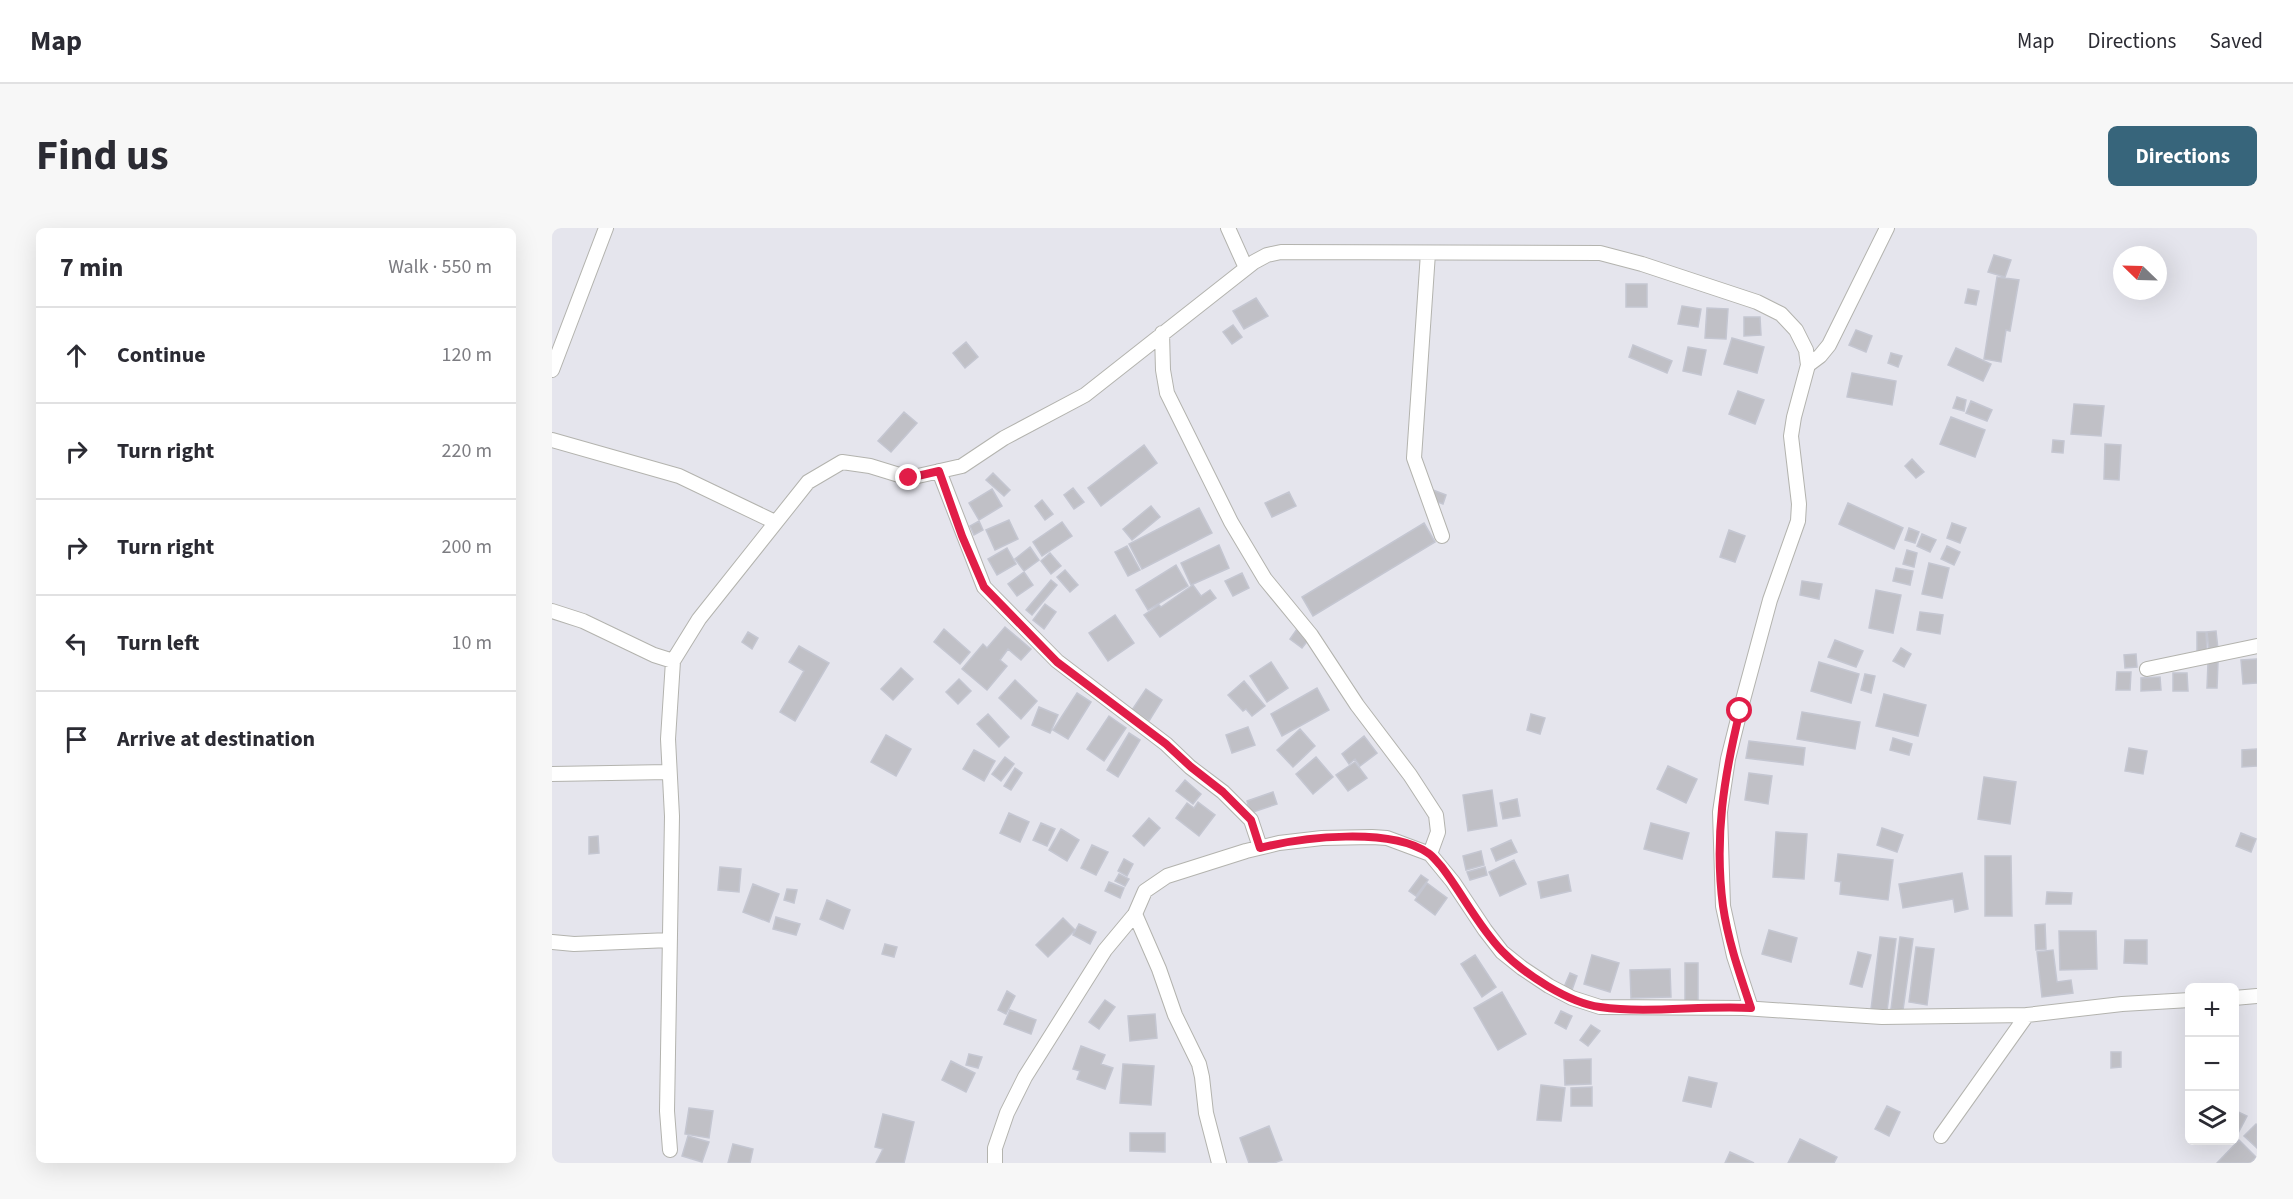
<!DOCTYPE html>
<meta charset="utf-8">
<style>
:root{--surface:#fff;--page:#f7f7f7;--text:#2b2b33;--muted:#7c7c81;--line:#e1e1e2;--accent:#37657b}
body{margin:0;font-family:"Source Sans 3",sans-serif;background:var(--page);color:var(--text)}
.controls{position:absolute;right:18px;bottom:18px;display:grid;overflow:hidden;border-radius:9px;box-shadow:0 6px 24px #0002}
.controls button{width:54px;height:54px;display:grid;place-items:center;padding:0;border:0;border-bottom:2px solid var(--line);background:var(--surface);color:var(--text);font:30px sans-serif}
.compass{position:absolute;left:1561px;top:18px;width:54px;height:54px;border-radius:50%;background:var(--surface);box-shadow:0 6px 24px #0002;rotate:293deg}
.stop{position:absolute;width:18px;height:18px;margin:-14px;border:4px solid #e11d48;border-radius:50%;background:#fff}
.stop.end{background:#e11d48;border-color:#fff;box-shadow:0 2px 6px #0008}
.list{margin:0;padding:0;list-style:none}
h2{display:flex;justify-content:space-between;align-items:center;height:78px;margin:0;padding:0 24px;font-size:26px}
h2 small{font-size:20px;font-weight:400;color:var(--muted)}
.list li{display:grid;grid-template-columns:39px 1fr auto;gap:18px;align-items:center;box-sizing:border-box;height:96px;padding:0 24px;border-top:2px solid var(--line)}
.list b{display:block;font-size:22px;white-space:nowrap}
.list em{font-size:20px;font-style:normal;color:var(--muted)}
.icon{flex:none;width:33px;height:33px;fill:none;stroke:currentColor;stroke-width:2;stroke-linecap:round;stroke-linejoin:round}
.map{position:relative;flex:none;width:1705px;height:935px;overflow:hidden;border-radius:9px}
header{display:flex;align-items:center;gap:36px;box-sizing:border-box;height:84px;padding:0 30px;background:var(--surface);border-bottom:2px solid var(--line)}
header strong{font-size:28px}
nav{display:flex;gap:33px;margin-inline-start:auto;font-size:21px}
.intro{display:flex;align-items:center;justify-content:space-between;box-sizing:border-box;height:144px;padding:0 36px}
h1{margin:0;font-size:42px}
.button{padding:15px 27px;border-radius:9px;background:var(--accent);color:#fff;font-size:21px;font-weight:700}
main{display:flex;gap:36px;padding:0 36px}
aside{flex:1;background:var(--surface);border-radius:9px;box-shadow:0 6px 24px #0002}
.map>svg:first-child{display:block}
.building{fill:#c0c0c6;stroke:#c4c6d1;stroke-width:1.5}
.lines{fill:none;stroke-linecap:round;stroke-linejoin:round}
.street-casing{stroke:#b3b3ae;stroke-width:16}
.street{stroke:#fff;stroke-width:14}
.route{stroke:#e11d48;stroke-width:8}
</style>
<header>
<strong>Map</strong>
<nav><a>Map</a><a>Directions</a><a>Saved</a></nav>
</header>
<div class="intro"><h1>Find us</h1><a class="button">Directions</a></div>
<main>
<aside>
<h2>7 min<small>Walk · 550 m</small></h2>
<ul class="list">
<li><svg class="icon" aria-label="ahead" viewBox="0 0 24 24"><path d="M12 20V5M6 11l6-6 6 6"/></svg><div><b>Continue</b></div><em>120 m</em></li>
<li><svg class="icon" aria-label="right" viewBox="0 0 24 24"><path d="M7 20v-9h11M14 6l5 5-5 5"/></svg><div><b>Turn right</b></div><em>220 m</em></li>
<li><svg class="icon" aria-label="right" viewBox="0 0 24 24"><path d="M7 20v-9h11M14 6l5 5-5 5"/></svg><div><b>Turn right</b></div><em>200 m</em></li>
<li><svg class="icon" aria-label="left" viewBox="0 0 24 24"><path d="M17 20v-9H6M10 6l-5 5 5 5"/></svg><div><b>Turn left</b></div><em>10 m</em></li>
<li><svg class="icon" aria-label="arrive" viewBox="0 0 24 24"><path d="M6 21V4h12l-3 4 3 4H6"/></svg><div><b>Arrive at destination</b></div></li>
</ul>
</aside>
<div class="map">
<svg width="1705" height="935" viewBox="0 0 1705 935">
<rect width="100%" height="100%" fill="#e5e5ed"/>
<path class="building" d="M1442,27L1459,32L1453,49L1436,44Z
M1445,49L1467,52L1458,103L1454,102L1449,134L1432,131Z
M1074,56H1095V79H1074Z
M1416,61L1427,63L1424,77L1413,75Z
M704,70L716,88L692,101L681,83Z
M1130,78L1149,81L1146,99L1126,96Z
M1155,80L1176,81L1174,111L1153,110Z
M1192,89H1208L1209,107L1192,108Z
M681,97L690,109L680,116L671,104Z
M1304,102L1320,108L1314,124L1297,117Z
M1180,110L1212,119L1205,145L1172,136Z
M414,114L426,129L413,140L401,125Z
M1081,117L1120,133L1115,145L1077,129Z
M1136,119L1154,122L1149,147L1131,143Z
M1404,120L1439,136L1431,153L1396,137Z
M1339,125L1350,128L1346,139L1336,135Z
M1300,145L1344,153L1340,177L1295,169Z
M1186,163L1212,172L1203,196L1177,186Z
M1405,169L1414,172L1412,183L1401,180Z
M1419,173L1440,182L1435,193L1414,185Z
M1522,176L1552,178L1549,208L1519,206Z
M352,184L365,195L339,224L326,213Z
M1399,189L1433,202L1423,229L1388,216Z
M1501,212L1512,213L1511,225L1500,224Z
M1553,216L1569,217L1567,252L1552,251Z
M592,217L605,235L549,278L536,260Z
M1360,231L1372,244L1364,250L1353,238Z
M441,245L458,262L452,268L434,252Z
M521,260L532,274L522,281L512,267Z
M440,261L450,278L427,292L417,275Z
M881,262L894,267L891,276L878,271Z
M737,264L744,278L720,289L713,275Z
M490,272L501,286L493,292L483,278Z
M1296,275L1351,300L1342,321L1287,296Z
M599,278L608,289L580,312L571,301Z
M647,280L660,305L590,341L577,316Z
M457,292L466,311L443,322L434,302Z
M427,293L431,302L422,307L418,298Z
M510,294L520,308L490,328L481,314Z
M872,295L883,314L761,388L750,369Z
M1400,295L1414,300L1408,315L1395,310Z
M1357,300L1367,304L1363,315L1353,312Z
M1177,302L1193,308L1183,334L1168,329Z
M1370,306L1384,312L1378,324L1365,318Z
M667,317L677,340L639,357L629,335Z
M575,318L588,342L576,348L563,324Z
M1395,318L1408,324L1402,337L1389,331Z
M478,319L487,332L472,343L463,331Z
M455,320L464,336L445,347L436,331Z
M1355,322L1365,325L1362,339L1351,336Z
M498,325L509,338L499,346L489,333Z
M1377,335L1397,340L1390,370L1370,366Z
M624,337L636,358L596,382L584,362Z
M1344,340L1361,343L1358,357L1341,353Z
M513,342L526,357L518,364L505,349Z
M472,344L481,357L465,368L456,356Z
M690,345L697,360L681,368L673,353Z
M499,352L505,357L480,387L474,382Z
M1250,353L1270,356L1267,371L1248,367Z
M641,357L649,368L658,362L664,370L608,409L592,387L607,377L609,379Z
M1324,362L1349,367L1341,405L1317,400Z
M493,376L504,384L492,401L481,392Z
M1368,384L1391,387L1388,406L1365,402Z
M563,387L582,415L556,433L537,405Z
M453,399L479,421L469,432L456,421L448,432L455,438L435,462L410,441L431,416L435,420Z
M392,401L418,424L408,436L382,414Z
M745,401L757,411L750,420L738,411Z
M1664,403L1666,421L1657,422L1655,404Z
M196,404L206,410L200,421L190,414Z
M1645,404H1654L1655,423H1645Z
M1283,412L1311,423L1304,439L1276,429Z
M247,418L277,435L243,493L228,484L252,443L237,434Z
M1349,420L1359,426L1352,439L1341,433Z
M1584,426L1585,439L1573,440L1572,427Z
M1705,431V455L1691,456L1689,432Z
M719,434L736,460L715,474L698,448Z
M1267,434L1307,446L1299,475L1259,463Z
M1656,434H1666L1665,460H1655Z
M349,440L361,451L341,472L329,461Z
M1565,444H1579L1578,462H1564Z
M1621,445H1635L1636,463H1621Z
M1313,446L1323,448L1319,465L1309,462Z
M1608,449L1609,462L1589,463V450Z
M407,451L419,463L406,476L394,464Z
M463,452L485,473L469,491L447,470Z
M692,453L713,478L700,488L694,481L691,483L676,467Z
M765,460L777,482L730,508L719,486Z
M594,461L610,472L597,493L580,482Z
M525,465L539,474L516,511L501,502Z
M1332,466L1374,477L1366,508L1324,498Z
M487,479L506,487L498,505L480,497Z
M1250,484L1308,494L1303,521L1245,511Z
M436,486L457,509L447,519L425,496Z
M979,486L993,490L988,506L975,502Z
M557,488L574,500L552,533L535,521Z
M696,499L703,517L680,525L674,507Z
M748,501L763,518L741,539L725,522Z
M577,505L588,512L566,549L555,542Z
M334,507L359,521L344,548L319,534Z
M812,508L825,525L808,538L803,531L797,536L790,526Z
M1341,510L1360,516L1357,527L1338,522Z
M1197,513L1253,520L1251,537L1194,530Z
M1577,520L1595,523L1591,546L1573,543Z
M1705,521V538L1690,539V522Z
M422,522L443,533L432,553L411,541Z
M453,529L462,536L449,553L440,546Z
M764,529L781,549L761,566L744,546Z
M803,534L815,550L796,563L784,547Z
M1116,538L1145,551L1134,575L1105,561Z
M463,540L470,545L459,562L452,558Z
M1197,545L1220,548L1216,576L1193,572Z
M1432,549L1464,554L1458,596L1426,591Z
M633,552L649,566L641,576L624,563Z
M940,562L945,598L916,603L911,567Z
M721,564L725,576L698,585L695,573Z
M965,571L968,588L951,591L948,575Z
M646,574L663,587L647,608L624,590L635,575L642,580Z
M457,585L477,594L468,614L448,605Z
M597,590L608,600L592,618L581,608Z
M489,595L503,601L495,618L481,612Z
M1099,595L1137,605L1130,631L1092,621Z
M1330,600L1351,607L1345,624L1325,617Z
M509,601L527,612L515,633L497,622Z
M1224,604L1255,606L1252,651L1221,649Z
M1689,605L1704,611L1699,624L1684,618Z
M46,608L47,625L37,626V609Z
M959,612L965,624L944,633L939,621Z
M540,617L556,624L544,647L529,640Z
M929,623L932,637L914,642L911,628Z
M1286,626L1341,632L1336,672L1288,666L1289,654L1283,653Z
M1433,628H1459L1460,688H1433Z
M572,631L581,636L575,648L566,643Z
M962,632L974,656L948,668L937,644Z
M168,639L189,641L187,664L166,662Z
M933,639L935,647L918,652L915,644Z
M1410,645L1416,681L1403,684L1401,671L1351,680L1347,656Z
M567,646L577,651L573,658L563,653Z
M869,647L876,652L864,668L857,663Z
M1016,647L1019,663L989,670L986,654Z
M557,654L572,660L568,670L553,663Z
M875,655L895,670L883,687L863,672Z
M201,656L227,666L217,694L191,684Z
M235,661L245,662L242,675L232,672Z
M1495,664L1520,665L1519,676H1494Z
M275,672L298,682L291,701L268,691Z
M224,689L248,696L244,707L221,701Z
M511,690L523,702L496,729L484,717Z
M527,696L544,704L538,716L521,707Z
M1493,696L1494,721L1484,722L1483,697Z
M1217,702L1245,710L1239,734L1210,726Z
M1507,703H1544L1545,741L1508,742Z
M1328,709L1344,711L1335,783L1319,781Z
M1348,709L1361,711L1351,782L1339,781Z
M1573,712H1595V736L1572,735Z
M333,716L345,719L342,729L330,726Z
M1364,719L1382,721L1375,777L1357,774Z
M1501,722L1505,754L1519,752L1521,765L1490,769L1485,724Z
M1306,724L1319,727L1310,759L1298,756Z
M923,727L944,759L930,769L909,736Z
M1040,727L1067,735L1058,764L1032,756Z
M1133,735H1146V775H1133Z
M1118,741L1119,769L1079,770L1078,742Z
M1018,745L1025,748L1020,762L1012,759Z
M455,763L463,768L454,786L446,782Z
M950,764L974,806L946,822L922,780Z
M553,772L563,779L547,801L537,794Z
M458,782L484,792L479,806L452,796Z
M1009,783L1020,788L1014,801L1003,795Z
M603,786L605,810L578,813L576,788Z
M1039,797L1048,803L1036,818L1028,812Z
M529,818L553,827L549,836L561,840L553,861L525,851L528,843L521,841Z
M1559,824H1569V839L1559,840Z
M417,826L430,829L426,840L414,837Z
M1039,831V856L1013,857L1012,832Z
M399,833L423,845L414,864L390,852Z
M571,836L602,838L599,877L568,875Z
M1137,849L1165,855L1159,879L1131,873Z
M989,857L1013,860L1009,893L985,892Z
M1040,859V878H1019V860Z
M1335,878L1348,884L1337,908L1323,901Z
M137,880L161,883L157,910L133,906Z
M1682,882L1695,888L1684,909L1682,908Z
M331,886L362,894L352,935H324L331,921L323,919Z
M1704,896L1705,897V920L1692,908Z
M717,898L730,932L722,935H697L688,910Z
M578,905H613V924L578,923Z
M136,908L157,914L150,934L130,928Z
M1248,911L1285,929L1282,935H1236Z
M1687,912L1704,929L1699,935H1665Z
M181,916L201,921L198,935H176Z
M1178,924L1202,935H1173Z"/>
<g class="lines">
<defs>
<path id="street" d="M676,0L694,40
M876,25L862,230L890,308
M610,105L611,142L615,165L679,294L713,351L759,407L805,477L858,547L884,587L886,604L878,626
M1256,137L1268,128L1277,117L1335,0
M0,142L54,0
M0,212L127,248L223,294
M387,243L432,359L505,433L614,516L638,539L671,564L699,592L708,619
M0,383L31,393L102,427L121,433
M1595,441L1705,418
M0,546L117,544
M583,686L607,741L623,787L647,836L650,849L654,885L667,935
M0,714L22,716L118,712
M1682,770L1705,768
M1389,908L1475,787
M118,922L115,883L116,825L120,588L116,511L121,433L147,391L256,254L290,234L318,238L357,250L410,238L452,210L533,167L702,34L715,27L729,24L1048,25L1090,36L1205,74L1229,86L1244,102L1254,122L1256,137L1242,189L1239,208L1247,276L1246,293L1218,372L1188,483L1176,531L1168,584L1171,678L1182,728L1199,780
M443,935V920L455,885L473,849L553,722L583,686L593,663L615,648L694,623L727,615L770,610L820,609L835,610L878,626L901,654L933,702L950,724L970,740L997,758L1020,770L1048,779L1191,780L1330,789L1475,787L1570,776L1638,772"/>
</defs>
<use href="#street" class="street-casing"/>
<use href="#street" class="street"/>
</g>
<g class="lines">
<path class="route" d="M357,250L387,243L410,308L432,359L505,434L614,516L639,539L671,564L699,592L708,620C751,609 838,599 876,625C881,628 885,634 889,638C910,665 926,698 950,723C972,746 1017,775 1048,779C1097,786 1149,777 1199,780C1188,747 1176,713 1171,678C1162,610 1172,548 1188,483"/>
</g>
</svg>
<div class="controls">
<button>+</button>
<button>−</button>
<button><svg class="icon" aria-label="layers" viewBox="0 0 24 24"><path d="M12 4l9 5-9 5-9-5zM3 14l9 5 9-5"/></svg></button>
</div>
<svg class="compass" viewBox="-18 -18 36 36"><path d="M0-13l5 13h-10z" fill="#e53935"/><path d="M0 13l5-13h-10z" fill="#7c7c81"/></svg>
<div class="stop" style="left:1188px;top:483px"></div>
<div class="stop end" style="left:357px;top:250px"></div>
</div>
</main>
